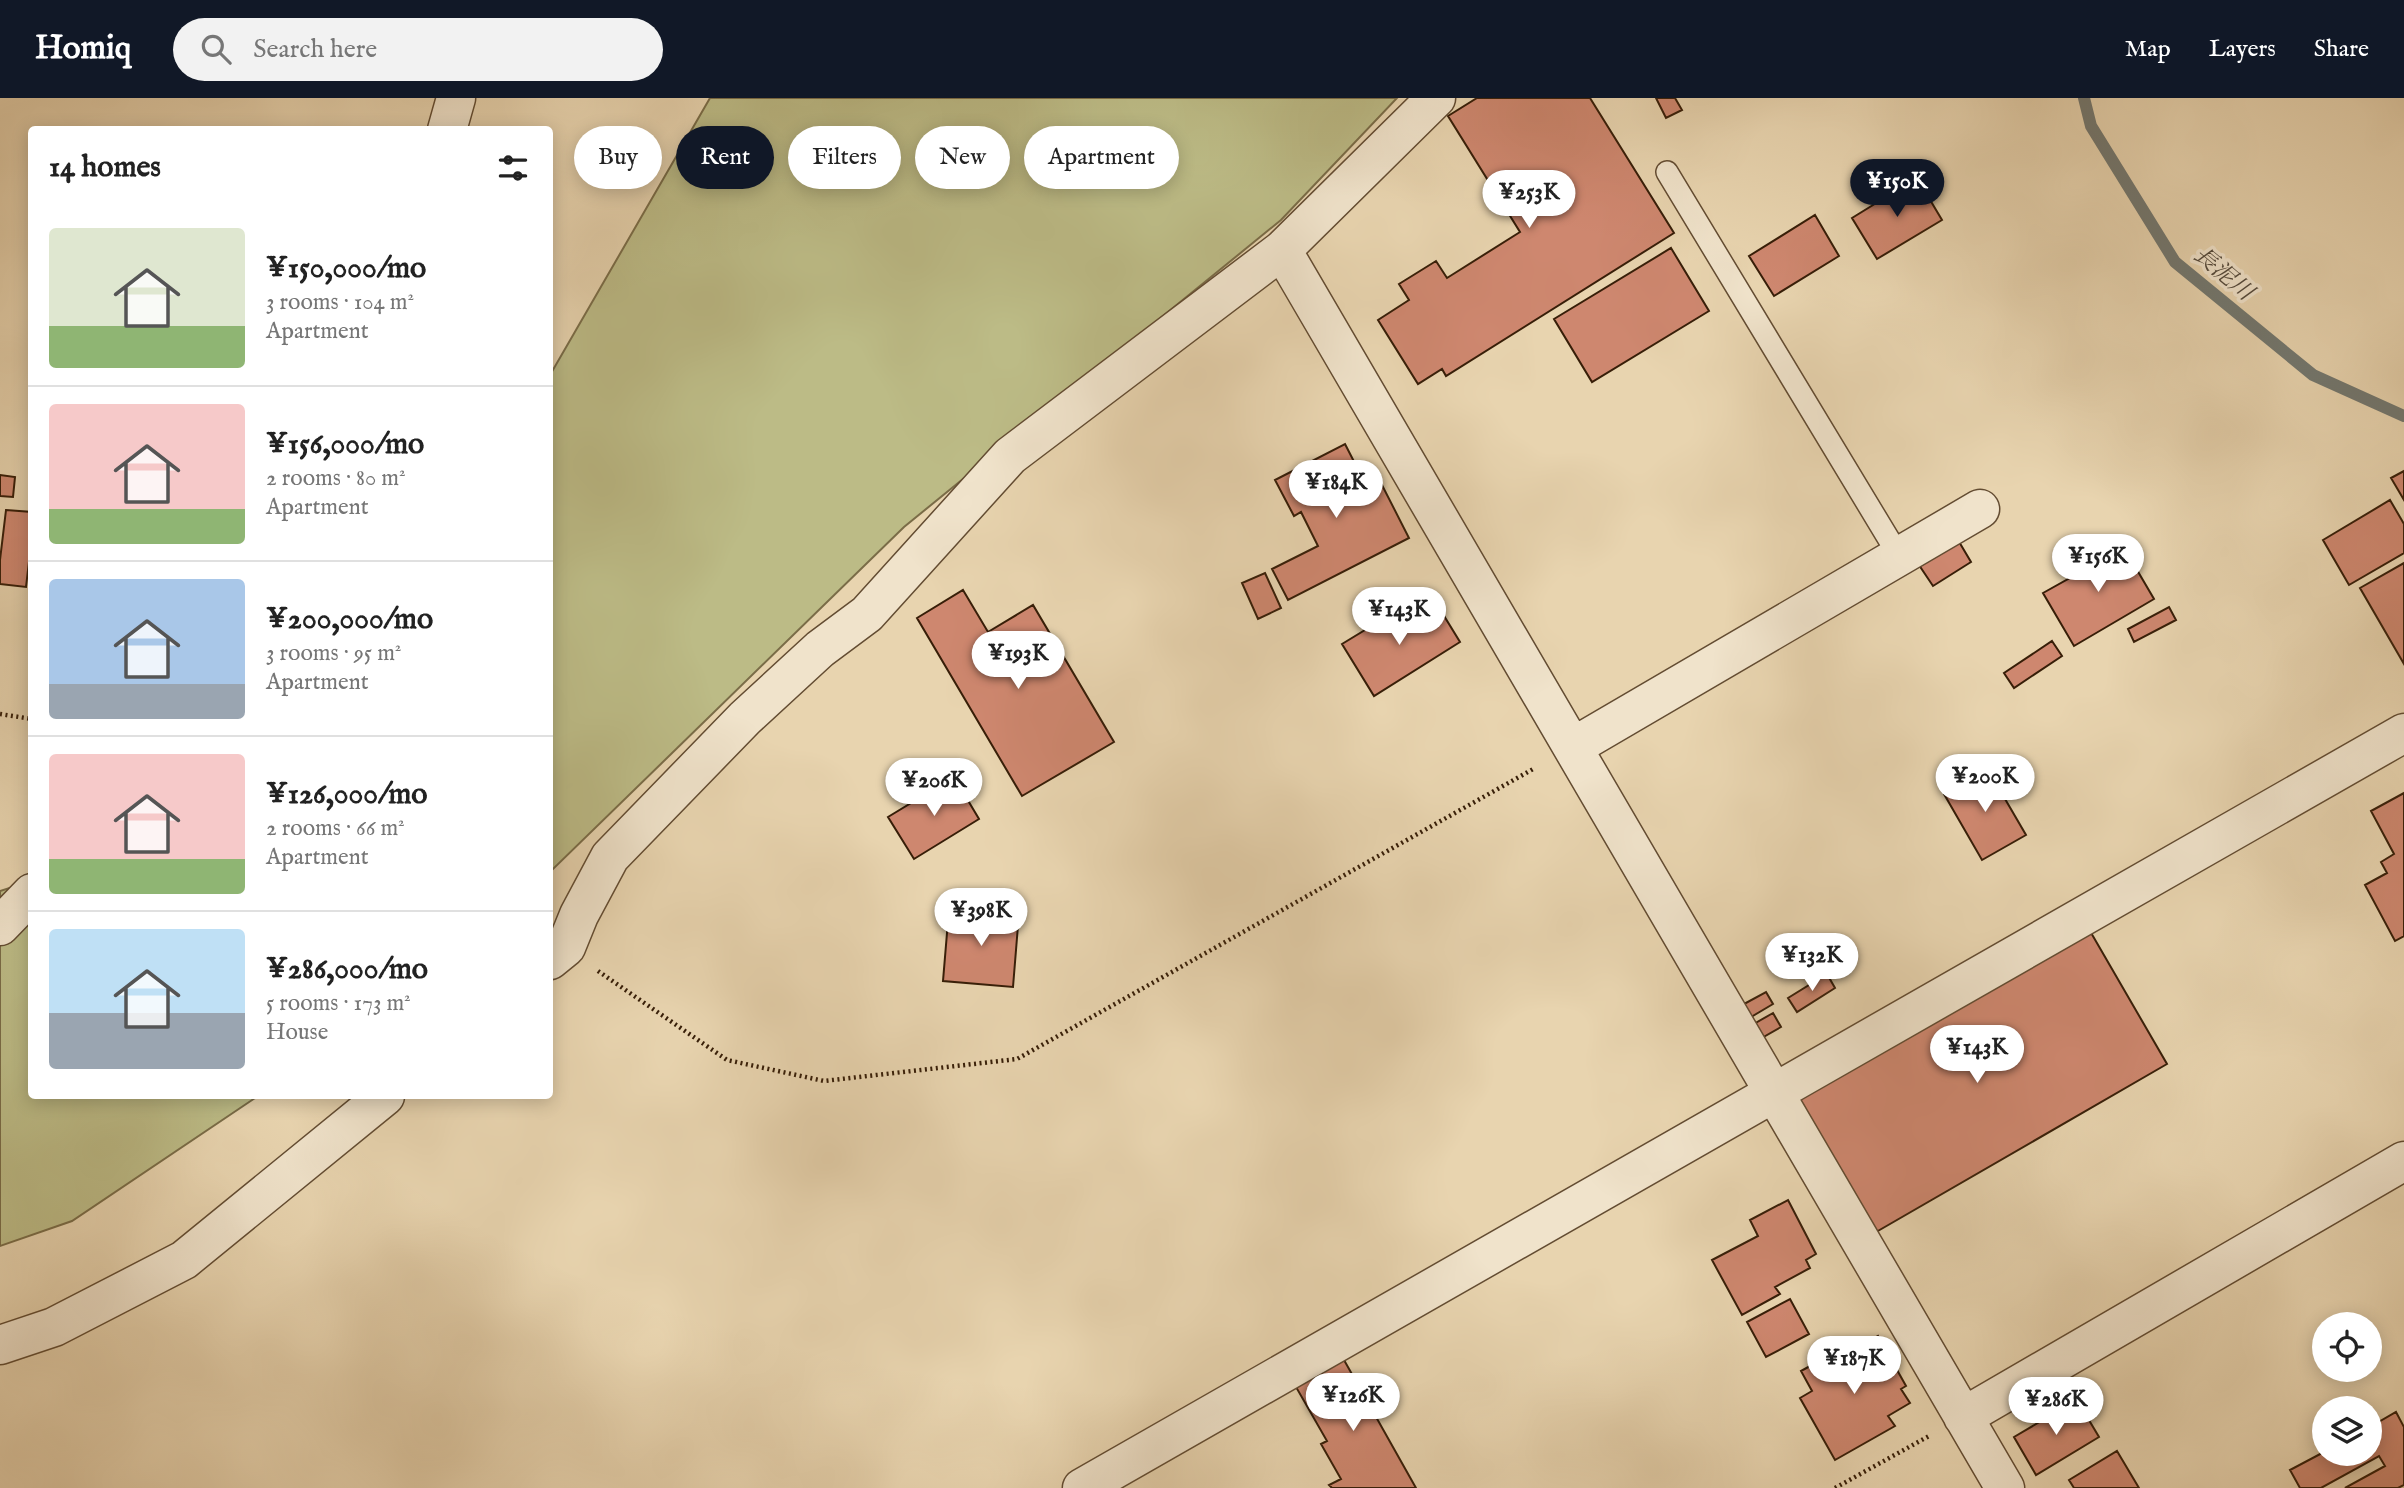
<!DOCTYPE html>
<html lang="en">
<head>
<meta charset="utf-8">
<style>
  body { margin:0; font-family:"IM FELL English","Noto Serif JP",serif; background:#f2f2f2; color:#222; height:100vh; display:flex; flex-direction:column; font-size:26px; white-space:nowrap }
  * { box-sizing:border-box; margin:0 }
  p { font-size:23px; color:#767676 }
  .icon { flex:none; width:38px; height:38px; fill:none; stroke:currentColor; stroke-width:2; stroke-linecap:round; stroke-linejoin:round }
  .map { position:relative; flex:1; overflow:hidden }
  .details { position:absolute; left:28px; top:28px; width:525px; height:973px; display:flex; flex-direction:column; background:#fff; border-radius:7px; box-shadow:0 4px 18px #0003 }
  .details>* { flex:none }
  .top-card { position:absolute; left:574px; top:28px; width:665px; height:63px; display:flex; gap:14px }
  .tools { position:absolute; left:2312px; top:1214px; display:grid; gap:14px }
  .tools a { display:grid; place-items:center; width:70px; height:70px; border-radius:50%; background:#fff; box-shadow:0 4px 18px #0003; font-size:35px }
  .price { position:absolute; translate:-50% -60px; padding:0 16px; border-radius:24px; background:#fff; color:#222; font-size:23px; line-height:46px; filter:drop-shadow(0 2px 4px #0008) }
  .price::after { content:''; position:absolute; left:50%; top:42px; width:21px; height:16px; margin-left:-10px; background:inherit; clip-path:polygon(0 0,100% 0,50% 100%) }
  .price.current { background:#111827; color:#fff }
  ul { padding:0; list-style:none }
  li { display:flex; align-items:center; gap:21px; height:175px; padding:0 21px }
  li+li { border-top:2px solid #e0e0e0 }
  li span { display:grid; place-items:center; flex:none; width:196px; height:140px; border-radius:7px; color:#555 }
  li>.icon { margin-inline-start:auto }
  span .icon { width:84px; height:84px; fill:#fffc; stroke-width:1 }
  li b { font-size:30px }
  h2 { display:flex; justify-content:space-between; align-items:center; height:84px; padding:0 21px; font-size:30px }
  .chip { padding:0 24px; border-radius:32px; background:#fff; box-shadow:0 4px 18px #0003; font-size:24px; line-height:63px }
  .chip.current { background:#111827; color:#fff }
  header { display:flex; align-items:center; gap:42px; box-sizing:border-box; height:98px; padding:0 35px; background:#111827; color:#fff }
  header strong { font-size:33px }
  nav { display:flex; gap:38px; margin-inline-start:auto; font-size:24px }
  .search { width:490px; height:63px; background:#f2f2f2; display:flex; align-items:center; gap:18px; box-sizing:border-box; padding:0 24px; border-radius:38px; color:#767676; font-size:26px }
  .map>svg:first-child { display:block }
  .green { fill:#bcbb86; stroke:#7a6c47; stroke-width:2 }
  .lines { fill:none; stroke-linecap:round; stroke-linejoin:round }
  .stream { stroke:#747971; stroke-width:12 }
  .building { fill:#ce876f; stroke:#371e08; stroke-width:2 }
  .service-casing { stroke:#634c32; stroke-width:24 }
  .minor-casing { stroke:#634c32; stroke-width:41 }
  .path { stroke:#371e08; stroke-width:4.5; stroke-dasharray:2 3.5; stroke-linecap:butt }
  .service { stroke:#f0e3cb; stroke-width:21 }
  .minor { stroke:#f0e3cb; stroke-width:38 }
  .labels { text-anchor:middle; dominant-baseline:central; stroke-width:7; stroke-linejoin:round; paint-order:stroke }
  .water-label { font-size:23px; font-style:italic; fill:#554b3d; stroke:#f0e3cb }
</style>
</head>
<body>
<header>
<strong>Homiq</strong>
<div class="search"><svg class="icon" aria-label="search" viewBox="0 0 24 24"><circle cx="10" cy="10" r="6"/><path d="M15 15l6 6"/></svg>Search here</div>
<nav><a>Map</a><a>Layers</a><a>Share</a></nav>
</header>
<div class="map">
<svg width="2404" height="1390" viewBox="0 0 2404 1390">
  <rect width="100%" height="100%" fill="#e8d4af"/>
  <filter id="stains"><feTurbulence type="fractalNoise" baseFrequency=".00286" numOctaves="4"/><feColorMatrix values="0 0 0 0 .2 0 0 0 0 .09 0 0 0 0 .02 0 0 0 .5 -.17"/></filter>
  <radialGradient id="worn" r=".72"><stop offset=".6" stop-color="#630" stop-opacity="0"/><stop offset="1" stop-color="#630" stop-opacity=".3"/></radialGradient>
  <path class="green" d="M 710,0 L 1397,0 L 1281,122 L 904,429 L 550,774 L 550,277 Z
    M 31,783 L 32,998 L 258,998 L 72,1123 L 0,1148 L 0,793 Z"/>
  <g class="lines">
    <path class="stream" d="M 2084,0 L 2091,28 L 2175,164 L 2313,277 L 2404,318"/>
  </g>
  <path class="building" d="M 1477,0 L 1590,0 L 1674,135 L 1446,278 L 1442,271 L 1418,286 L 1378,222 L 1409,202 L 1399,186 L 1436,163 L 1447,180 L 1520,134 L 1448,18 Z
    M 1656,0 L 1675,0 L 1682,12 L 1666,20 Z
    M 1917,80 L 1942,122 L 1877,161 L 1852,120 Z
    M 1815,117 L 1839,158 L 1774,198 L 1749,158 Z
    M 1671,150 L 1709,213 L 1592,284 L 1554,221 Z
    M 1345,346 L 1369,393 L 1382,387 L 1409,440 L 1288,502 L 1272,471 L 1318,448 L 1301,414 L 1294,418 L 1275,382 Z
    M 2404,373 L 2404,402 L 2391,380 Z
    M 0,377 L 15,379 L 13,399 L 0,398 Z
    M 2390,402 L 2404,426 L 2404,455 L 2349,487 L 2323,442 Z
    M 6,412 L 32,414 L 32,438 L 26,489 L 0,486 L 0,462 Z
    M 1958,442 L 1971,464 L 1933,488 L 1919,467 Z
    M 2123,448 L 2154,501 L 2074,548 L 2043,495 L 2075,477 L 2070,467 L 2096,453 L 2100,461 Z
    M 2404,465 L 2404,566 L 2360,490 Z
    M 1265,475 L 1281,510 L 1258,521 L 1242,485 Z
    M 963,492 L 988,534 L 1033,507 L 1114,644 L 1022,698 L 917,520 Z
    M 1412,509 L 1422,525 L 1441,513 L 1460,544 L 1374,598 L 1342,546 L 1398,512 L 1400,516 Z
    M 2169,509 L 2176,522 L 2134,544 L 2128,531 Z
    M 2052,543 L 2062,558 L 2014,590 L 2004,575 Z
    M 1987,670 L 2026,737 L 1982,762 L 1944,696 Z
    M 954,679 L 979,721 L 914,761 L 888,719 Z
    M 2404,695 L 2404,838 L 2395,843 L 2365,787 L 2387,775 L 2381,764 L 2394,756 L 2371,713 Z
    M 949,811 L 1019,815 L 1013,889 L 943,883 Z
    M 2090,833 L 2167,966 L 1864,1141 L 1788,1008 Z
    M 1827,876 L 1835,890 L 1797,914 L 1788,900 Z
    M 1766,894 L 1773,906 L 1751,919 L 1744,906 Z
    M 1773,915 L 1781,929 L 1753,945 L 1745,931 Z
    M 1788,1102 L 1816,1156 L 1806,1162 L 1810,1170 L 1775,1189 L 1780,1196 L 1742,1217 L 1712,1162 L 1758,1138 L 1750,1122 Z
    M 1790,1201 L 1809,1236 L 1766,1259 L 1747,1224 Z
    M 1878,1238 L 1906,1288 L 1901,1291 L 1910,1305 L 1888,1318 L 1895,1328 L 1835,1362 L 1800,1300 L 1812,1293 L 1801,1273 L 1850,1246 L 1854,1252 Z
    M 1344,1262 L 1416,1390 L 1332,1390 L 1329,1387 L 1341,1381 L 1321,1346 L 1327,1343 L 1296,1289 Z
    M 2077,1302 L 2099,1339 L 2036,1377 L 2014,1339 Z
    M 2396,1314 L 2404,1329 L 2404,1387 L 2398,1390 L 2345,1390 L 2385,1368 L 2379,1358 L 2321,1390 L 2300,1390 L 2290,1372 L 2324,1354 L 2324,1356 L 2370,1356 L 2370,1329 Z
    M 2117,1353 L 2139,1390 L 2074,1390 L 2069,1382 Z"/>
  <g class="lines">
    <g class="service-casing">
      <path id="service" d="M 1667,74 L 1899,458"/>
    </g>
    <g class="minor-casing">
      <path id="minor" d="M 447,32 L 456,0
        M 1282,152 L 2005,1390
        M 1573,649 L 1980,411
        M 0,828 L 32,795
        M 550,862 L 566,849 L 579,817 L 610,759 L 745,620 L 820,551 L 867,516 L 1010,358 L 1282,152 L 1436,0
        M 0,1247 L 54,1229 L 184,1162 L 385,998
        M 1963,1319 L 2404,1063
        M 1082,1390 L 2404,635"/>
    </g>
    <path class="path" d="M 0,616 L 32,621
      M 598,873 L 727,962 L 824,983 L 1017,961 L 1535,670
      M 1835,1390 L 1929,1338"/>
    <use href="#service" class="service"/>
    <use href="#minor" class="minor"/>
  </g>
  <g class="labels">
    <g class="water-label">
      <text transform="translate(2223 176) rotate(40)">長泥川</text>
    </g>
  </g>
  <rect width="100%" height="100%" filter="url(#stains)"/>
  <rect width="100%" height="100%" fill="url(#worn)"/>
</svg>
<div class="tools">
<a><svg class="icon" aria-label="locate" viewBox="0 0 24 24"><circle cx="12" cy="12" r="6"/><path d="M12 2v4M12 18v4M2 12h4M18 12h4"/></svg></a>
<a><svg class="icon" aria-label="layers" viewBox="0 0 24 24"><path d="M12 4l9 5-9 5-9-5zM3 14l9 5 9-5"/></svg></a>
</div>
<b class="price current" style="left:1897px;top:121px">¥150K</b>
<b class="price" style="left:1529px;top:132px">¥253K</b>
<b class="price" style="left:1336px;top:422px">¥184K</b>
<b class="price" style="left:2098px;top:496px">¥156K</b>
<b class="price" style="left:1399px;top:549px">¥143K</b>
<b class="price" style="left:1018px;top:593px">¥193K</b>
<b class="price" style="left:1985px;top:716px">¥200K</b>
<b class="price" style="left:934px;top:720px">¥206K</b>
<b class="price" style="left:981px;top:850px">¥398K</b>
<b class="price" style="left:1812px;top:895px">¥132K</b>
<b class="price" style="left:1977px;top:987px">¥143K</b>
<b class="price" style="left:1854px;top:1298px">¥187K</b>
<b class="price" style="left:1353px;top:1335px">¥126K</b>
<b class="price" style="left:2056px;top:1339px">¥286K</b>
<div class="top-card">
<a class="chip">Buy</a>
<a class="chip current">Rent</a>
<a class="chip">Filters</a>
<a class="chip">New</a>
<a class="chip">Apartment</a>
</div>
<section class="details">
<h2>14 homes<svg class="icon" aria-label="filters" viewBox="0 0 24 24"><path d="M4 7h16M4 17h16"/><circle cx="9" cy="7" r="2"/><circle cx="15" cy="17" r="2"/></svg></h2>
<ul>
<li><span style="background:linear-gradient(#dfe7d0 70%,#8fb573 0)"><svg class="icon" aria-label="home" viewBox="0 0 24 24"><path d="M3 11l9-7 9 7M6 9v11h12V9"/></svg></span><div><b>¥150,000/mo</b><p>3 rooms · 104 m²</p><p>Apartment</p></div></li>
<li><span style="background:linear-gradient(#f6c9c9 75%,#8fb573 0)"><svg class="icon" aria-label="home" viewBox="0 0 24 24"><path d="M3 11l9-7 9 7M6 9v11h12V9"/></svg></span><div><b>¥156,000/mo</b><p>2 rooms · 80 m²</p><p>Apartment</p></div></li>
<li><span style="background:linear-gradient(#a9c7e8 75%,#9aa5b1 0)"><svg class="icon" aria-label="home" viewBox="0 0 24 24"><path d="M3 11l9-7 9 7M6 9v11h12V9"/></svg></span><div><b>¥200,000/mo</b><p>3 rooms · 95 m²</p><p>Apartment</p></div></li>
<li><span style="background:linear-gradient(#f6c9c9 75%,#8fb573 0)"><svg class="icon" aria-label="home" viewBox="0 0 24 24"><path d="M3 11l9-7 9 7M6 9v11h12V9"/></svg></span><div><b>¥126,000/mo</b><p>2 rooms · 66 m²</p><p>Apartment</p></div></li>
<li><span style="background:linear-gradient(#bfe0f5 60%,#9aa5b1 0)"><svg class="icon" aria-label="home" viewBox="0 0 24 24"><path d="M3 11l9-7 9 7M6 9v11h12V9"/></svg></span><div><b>¥286,000/mo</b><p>5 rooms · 173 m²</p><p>House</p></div></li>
</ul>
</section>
</div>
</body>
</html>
